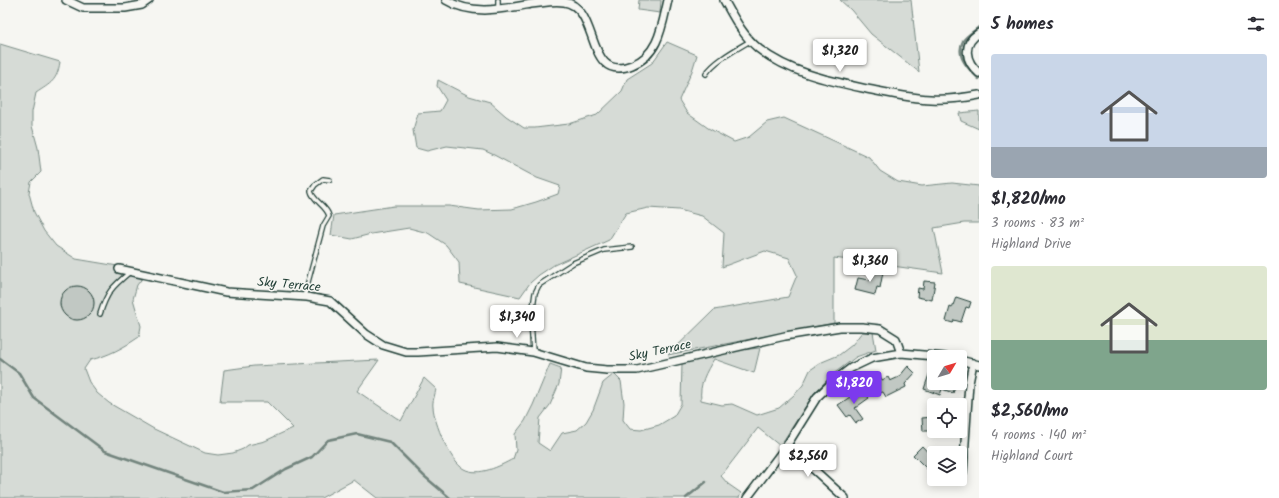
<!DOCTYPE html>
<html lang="en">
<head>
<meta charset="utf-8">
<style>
  body { margin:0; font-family:Kalam,sans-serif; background:#f2f2f3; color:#2b2b33; height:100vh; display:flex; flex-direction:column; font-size:15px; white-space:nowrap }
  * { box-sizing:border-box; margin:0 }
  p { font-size:13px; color:#7c7c81 }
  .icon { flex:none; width:22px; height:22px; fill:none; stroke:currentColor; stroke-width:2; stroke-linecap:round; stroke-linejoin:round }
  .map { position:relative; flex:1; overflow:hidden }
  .side { display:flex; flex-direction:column; background:#fff; width:300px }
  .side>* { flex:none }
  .needle { width:26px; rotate:52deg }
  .buttons { position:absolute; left:927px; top:350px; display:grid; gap:8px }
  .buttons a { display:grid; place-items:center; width:40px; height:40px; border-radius:4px; background:#fff; box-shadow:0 2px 10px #0003; font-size:20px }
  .price { position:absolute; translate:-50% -34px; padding:0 9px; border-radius:4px; background:#fff; color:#222; font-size:13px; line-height:26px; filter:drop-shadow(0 1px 2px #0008) }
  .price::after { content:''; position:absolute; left:50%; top:24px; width:12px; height:9px; margin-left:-6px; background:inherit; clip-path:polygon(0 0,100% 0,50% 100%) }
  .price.current { background:#7c3aed; color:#fff }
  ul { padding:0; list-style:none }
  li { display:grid; align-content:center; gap:8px; height:212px; padding:0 12px }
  li span { display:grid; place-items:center; height:124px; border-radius:4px; color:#555 }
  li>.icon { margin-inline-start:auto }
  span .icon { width:72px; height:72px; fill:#fffc; stroke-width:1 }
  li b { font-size:17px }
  h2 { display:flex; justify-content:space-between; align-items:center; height:48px; padding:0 12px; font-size:17px }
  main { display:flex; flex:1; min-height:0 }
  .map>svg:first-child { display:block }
  .green { fill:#d6dbd6; stroke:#7a8c85 }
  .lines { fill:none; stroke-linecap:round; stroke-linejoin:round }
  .stream { stroke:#72847d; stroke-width:2.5 }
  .building { fill:#c1c8c3; stroke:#1f3d34 }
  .service-casing { stroke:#1f3d34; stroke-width:6 }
  .minor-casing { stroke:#1f3d34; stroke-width:10 }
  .service { stroke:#f6f6f2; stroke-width:3.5 }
  .minor { stroke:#f6f6f2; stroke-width:7 }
  .labels { text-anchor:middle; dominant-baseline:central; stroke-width:3; stroke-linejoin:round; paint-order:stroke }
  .street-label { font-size:13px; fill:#1f3d34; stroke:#f6f6f2 }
</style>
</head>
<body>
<main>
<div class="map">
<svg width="979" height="498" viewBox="0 0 979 498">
  <rect width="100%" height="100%" fill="#f6f6f2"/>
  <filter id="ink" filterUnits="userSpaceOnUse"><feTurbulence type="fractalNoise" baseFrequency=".025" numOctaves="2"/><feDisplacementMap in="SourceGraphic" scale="8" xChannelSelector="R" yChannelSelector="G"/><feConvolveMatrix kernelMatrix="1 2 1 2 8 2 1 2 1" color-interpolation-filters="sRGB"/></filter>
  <g filter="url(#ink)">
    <path class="green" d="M 639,0 L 661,0 L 660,13 L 638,10 Z
      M 840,0 L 911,0 L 919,72 L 871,34 L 851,10 Z
      M 667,42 L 697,55 L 692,71 L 679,100 L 687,113 L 708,128 L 734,142 L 749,137 L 767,122 L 784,118 L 869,157 L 880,171 L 898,182 L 922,186 L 952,183 L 979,186 L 979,223 L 964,223 L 934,228 L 943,273 L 834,258 L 834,323 L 668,355 L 714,310 L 788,297 L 797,275 L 789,258 L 765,251 L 722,267 L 724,233 L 702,216 L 679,210 L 648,208 L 626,213 L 609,240 L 554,265 L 539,275 L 530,283 L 520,297 L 460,284 L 459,262 L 446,245 L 428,233 L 409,228 L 371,234 L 352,239 L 331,235 L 334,215 L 394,206 L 449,206 L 479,210 L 512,209 L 536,202 L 558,194 L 560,186 L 537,178 L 494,155 L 483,150 L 447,146 L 427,151 L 416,148 L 413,130 L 418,113 L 440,111 L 446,100 L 437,86 L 438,80 L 469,96 L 490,102 L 506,116 L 524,128 L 535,128 L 569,124 L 597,115 L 622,91 L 627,79 L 652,63 Z
      M 0,44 L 60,62 C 57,81 51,83 36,93 L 32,112 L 32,126 L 38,148 L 41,172 L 31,182 L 29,193 L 34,212 L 44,231 L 56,246 L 76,259 L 148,271 L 137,285 L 133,299 L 141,326 L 139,337 C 123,348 108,356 90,360 L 84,369 L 89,382 L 97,393 L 109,403 L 154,429 L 205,453 L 218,455 L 233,453 L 243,449 L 248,445 L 265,441 L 293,428 L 267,402 L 220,402 L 224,370 L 254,366 L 379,360 L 357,391 L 401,421 L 424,378 L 436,389 C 435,395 432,402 433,407 C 434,422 450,462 464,469 C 479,477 500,466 513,459 L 516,450 L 515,434 L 525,421 L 533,405 L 550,364 L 561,368 L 559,384 L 550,405 L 540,418 L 538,443 L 550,451 L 562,433 L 577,430 L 586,422 L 593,410 L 603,383 L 614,374 L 621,381 L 624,403 L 623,420 L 630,429 L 641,430 L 659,425 L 674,416 L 681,404 L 682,363 L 729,351 L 760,348 L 754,373 L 714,359 C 706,372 699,384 701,400 L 722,405 L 732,404 L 757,415 L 779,408 L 794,395 L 803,385 L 810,370 L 822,362 L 839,355 L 852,345 L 862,332 L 873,332 L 876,350 L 856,357 L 833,374 L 815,392 L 780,446 L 758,428 L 721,476 L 728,484 L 741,493 L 739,498 L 377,498 L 354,480 L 321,498 L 170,498 L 161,496 L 154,498 L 0,498 Z
      M 979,111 L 979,129 L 961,121 L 959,113 Z"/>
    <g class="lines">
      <path class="stream" d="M 979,27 C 974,31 966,36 963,41 C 955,56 969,70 979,79
        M 0,359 L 19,373 L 34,398 L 105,451 L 223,492 L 253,490 L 286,469 L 312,457 L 328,440 L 357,434 L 390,442 L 424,476 L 450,498
        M 686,498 L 706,482"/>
    </g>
    <path class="building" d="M 872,270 L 883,272 L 880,288 L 877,287 L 875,295 L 855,290 L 858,278 L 870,280 Z
      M 924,281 L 935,282 L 932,300 L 917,297 L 918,288 L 923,289 Z
      M60 303a17 17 0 1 1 34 0a17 17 0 1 1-34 0Z
      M 956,297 L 971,302 L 969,308 L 966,307 L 961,322 L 954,320 L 953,323 L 946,321 L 950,307 L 952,308 Z
      M 933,363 L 934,363 L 934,383 L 950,383 L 956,385 L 953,393 L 942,389 L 940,395 L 924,389 Z
      M 908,366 L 915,373 L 905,384 L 906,387 L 886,397 L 883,392 L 879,393 L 878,391 L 876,393 L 871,380 L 880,376 L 882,380 L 888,377 L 890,381 L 899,377 Z
      M 862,389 L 869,398 L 855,408 L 863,419 L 856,423 L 850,415 L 847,417 L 838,405 Z
      M 933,417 L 934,419 L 934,431 L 923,431 L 922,418 Z
      M 922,446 L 934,459 L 934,476 L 913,455 Z"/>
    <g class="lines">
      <g class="service-casing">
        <path id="service" d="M 498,9 L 498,0
          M 706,74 C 714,61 737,49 750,41
          M 304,297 L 323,226 L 329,216 C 327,206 313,201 311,191 L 315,185 L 323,179 L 330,180
          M 100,314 C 107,292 112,287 130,272
          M 533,352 L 531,321 L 535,293 L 539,285 L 573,263 L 604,250 L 632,247"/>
      </g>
      <g class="minor-casing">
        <path id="minor" d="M 66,0 L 83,8 L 125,8 L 142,5 L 149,0
          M 446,0 C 472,16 503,9 531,4 C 543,3 553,0 564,2 C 601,7 584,84 632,65 C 659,55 662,25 668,0
          M 724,0 C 734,18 743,36 759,49 C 790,73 830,81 867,89 C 888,93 909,98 930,99 C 947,100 963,98 979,95
          M 979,33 C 962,44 965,61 979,73
          M 119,269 L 226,292 L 307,297 L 330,301 L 366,334 L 383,345 L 406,352 L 418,352 L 497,347 L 533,352 L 586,368 L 607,370 L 637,370 L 785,336 L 840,327 L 862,327 L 880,329 L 896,339 L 901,353
          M 960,360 L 979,365
          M 787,445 L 845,498
          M 963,472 L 969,383 L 973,363
          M 747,498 L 787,445 L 817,397 L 835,380 L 851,368 L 872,358 L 901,353 L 945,357"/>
      </g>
      <use href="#service" class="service"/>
      <use href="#minor" class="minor"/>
    </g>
  </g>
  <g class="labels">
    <g class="street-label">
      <text transform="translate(289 285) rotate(5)">Sky Terrace</text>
      <text transform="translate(660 351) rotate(-12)">Sky Terrace</text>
    </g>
  </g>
</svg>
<div class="buttons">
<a><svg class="needle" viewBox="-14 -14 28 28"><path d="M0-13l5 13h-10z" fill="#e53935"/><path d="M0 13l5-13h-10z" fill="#7c7c81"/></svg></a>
<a><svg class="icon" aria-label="locate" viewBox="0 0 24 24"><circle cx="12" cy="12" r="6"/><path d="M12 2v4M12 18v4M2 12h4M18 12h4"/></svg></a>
<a><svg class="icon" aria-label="layers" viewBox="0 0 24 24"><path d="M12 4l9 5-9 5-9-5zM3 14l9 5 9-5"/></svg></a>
</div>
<b class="price" style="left:840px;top:73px">$1,320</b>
<b class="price" style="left:870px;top:283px">$1,360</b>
<b class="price" style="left:517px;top:339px">$1,340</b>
<b class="price current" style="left:854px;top:405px">$1,820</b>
<b class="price" style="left:808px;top:478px">$2,560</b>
</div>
<section class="side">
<h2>5 homes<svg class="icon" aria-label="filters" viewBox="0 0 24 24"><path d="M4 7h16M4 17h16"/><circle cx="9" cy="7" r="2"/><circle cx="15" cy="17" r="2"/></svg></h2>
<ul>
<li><span style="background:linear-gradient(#c9d6e8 75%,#9aa5b1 0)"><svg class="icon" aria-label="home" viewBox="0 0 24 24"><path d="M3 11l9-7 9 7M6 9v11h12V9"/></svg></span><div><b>$1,820/mo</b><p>3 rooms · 83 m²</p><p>Highland Drive</p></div></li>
<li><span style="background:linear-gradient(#dfe7d0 60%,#7fa58c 0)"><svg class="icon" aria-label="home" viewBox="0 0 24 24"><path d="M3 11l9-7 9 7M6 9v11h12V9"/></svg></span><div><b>$2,560/mo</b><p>4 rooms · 140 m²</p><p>Highland Court</p></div></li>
</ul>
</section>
</main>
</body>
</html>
